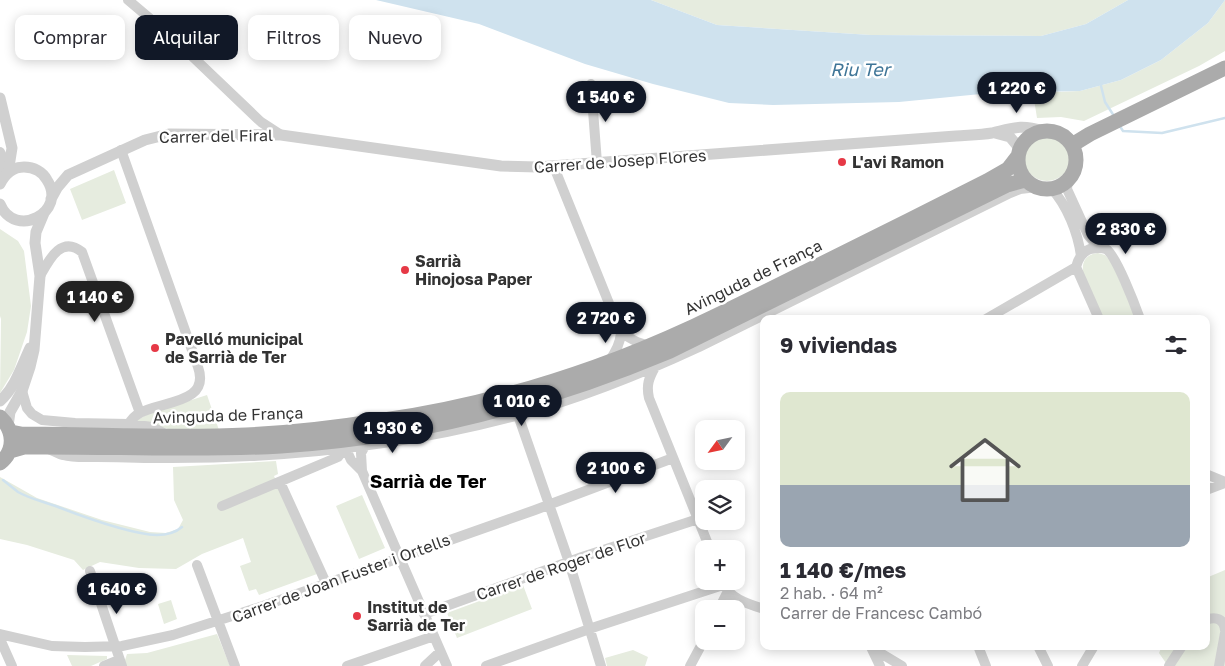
<!DOCTYPE html>
<html lang="es">
<head>
<meta charset="utf-8">
<style>
  body { margin:0; font-family:"Golos Text",sans-serif; background:#f2f2f3; color:#2b2b33; height:100vh; display:flex; flex-direction:column; font-size:19px; white-space:nowrap }
  * { box-sizing:border-box; margin:0 }
  p { font-size:16px; color:#7c7c81 }
  .icon { flex:none; width:28px; height:28px; fill:none; stroke:currentColor; stroke-width:2; stroke-linecap:round; stroke-linejoin:round }
  .map { position:relative; flex:1; overflow:hidden }
  .side { position:absolute; left:760px; top:315px; width:450px; height:335px; display:flex; flex-direction:column; background:#fff; border-radius:10px; box-shadow:0 2px 12px #0003 }
  .side>* { flex:none }
  .banner { position:absolute; left:15px; top:15px; width:475px; height:45px; display:flex; gap:10px }
  .needle { width:32px; rotate:237deg }
  .buttons { position:absolute; left:695px; top:420px; display:grid; gap:10px }
  .buttons a { display:grid; place-items:center; width:50px; height:50px; border-radius:10px; background:#fff; box-shadow:0 2px 12px #0003; font-size:25px }
  .price { position:absolute; translate:-50% -42px; padding:0 11px; border-radius:18px; background:#111827; color:#fff; font-size:16px; line-height:32px; filter:drop-shadow(0 1px 2px #0008) }
  .price::after { content:''; position:absolute; left:50%; top:30px; width:15px; height:11px; margin-left:-8px; background:inherit; clip-path:polygon(0 0,100% 0,50% 100%) }
  .price.on { background:#222; color:#fff }
  ul { padding:0; list-style:none }
  li { display:grid; align-content:center; gap:10px; height:265px; padding:0 20px }
  li+li { border-top:1px solid #e1e1e2 }
  li span { display:grid; place-items:center; height:155px; border-radius:10px; color:#555 }
  li>.icon { margin-inline-start:auto }
  span .icon { width:90px; height:90px; fill:#fffc; stroke-width:1 }
  li b { font-size:21px }
  h2 { display:flex; justify-content:space-between; align-items:center; height:60px; padding:0 20px; font-size:21px }
  .chip { padding:0 18px; border-radius:10px; background:#fff; box-shadow:0 2px 12px #0003; font-size:18px; line-height:45px }
  .chip.on { background:#111827; color:#fff }
  .map>svg:first-child { display:block }
  .green { fill:#e6ecdf }
  .water { fill:#cfe2ee }
  .lines { fill:none; stroke-linecap:round; stroke-linejoin:round }
  .stream { stroke:#cfe2ee; stroke-width:2.5 }
  .minor { stroke:#d0d0d0; stroke-width:10 }
  .tertiary { stroke:#d0d0d0; stroke-width:11 }
  .primary { stroke:#ababab; stroke-width:15 }
  .poi-dot { fill:#e63946; stroke:#fff; stroke-width:2 }
  .labels { text-anchor:middle; dominant-baseline:central; stroke-width:5; stroke-linejoin:round; paint-order:stroke }
  .street-label { font-size:16px; fill:#333; stroke:#fff }
  .poi-label { font-size:16px; font-weight:bold; fill:#333; stroke:#fff; text-anchor:start }
  .water-label { font-size:18px; font-style:italic; fill:#3f7597; stroke:#fff }
  .quarter-label { font-size:19px; font-weight:bold; fill:#000; stroke:#fff }
</style>
</head>
<body>
<div class="map">
<svg width="1225" height="666" viewBox="0 0 1225 666">
  <rect width="100%" height="100%" fill="#fff"/>
  <path class="green" d="M 651,0 L 1128,0 L 1086,24 L 1041,36 L 871,35 L 717,25 Z
    M 1225,0 L 1225,51 L 1199,66 L 1084,121 L 1061,117 L 1037,118 L 1033,93 L 1080,91 L 1121,80 L 1161,60 L 1208,23 Z
    M1024 158a23 23 0 1 1 46 0a23 23 0 1 1-46 0Z
    M 114,170 L 126,203 L 82,220 L 70,189 Z
    M 0,229 L 18,241 L 24,251 L 31,306 L 27,332 L 14,370 L 0,393 L 1,319 L 0,316 Z
    M 1098,253 L 1105,255 L 1112,263 L 1137,319 L 1103,319 C 1095,302 1065,257 1098,253 Z
    M 207,395 L 219,430 L 172,430 L 136,421 L 148,414 Z
    M 276,461 L 278,474 L 274,476 L 317,574 L 259,595 L 256,589 L 249,591 L 240,566 L 251,562 L 243,538 L 202,554 L 176,569 L 139,568 L 100,562 L 83,570 L 74,560 L 27,545 L 0,539 L 0,477 L 37,498 L 102,520 L 150,532 L 166,533 L 178,529 L 183,520 L 174,500 L 173,467 Z
    M 362,495 L 385,548 L 359,559 L 336,506 Z
    M 1225,570 L 1225,666 L 1168,666 L 1159,653 L 1162,646 L 1206,646 L 1206,578 Z
    M 523,585 L 532,609 L 457,638 L 447,613 Z
    M 171,600 L 177,619 L 164,624 L 158,604 Z
    M 217,634 L 230,666 L 123,666 L 127,654 L 147,653 Z
    M 633,650 L 648,657 L 645,666 L 607,666 L 605,658 Z
    M 67,655 L 107,656 L 107,659 L 91,666 L 72,666 Z"/>
  <path class="water" d="M 376,0 L 651,0 L 717,25 L 871,35 L 1041,36 L 1086,24 L 1128,0 L 1225,0 L 1208,23 L 1161,60 L 1121,80 L 1080,91 L 991,93 L 899,102 L 773,105 L 729,103 L 653,84 L 585,64 L 479,24 Z"/>
  <g class="lines">
    <path class="stream" d="M 1100,82 L 1105,102 L 1114,116
      M 1119,125 L 1123,131 L 1162,133 L 1225,118
      M 3,480 C 8,484 13,488 18,492 C 30,499 45,502 58,507 C 84,517 129,534 157,535 C 167,535 175,533 182,527"/>
    <path class="minor" d="M 128,0 L 173,38 L 261,122 L 281,135
      M 591,84 L 597,163
      M 121,150 L 198,367 C 211,404 161,401 140,413 C 136,415 131,420 129,424
      M 0,152 L 3,158 L 3,175
      M 554,167 L 621,333
      M 1068,179 L 1067,189 L 1088,235 L 1099,248
      M 1051,188 C 1067,205 1078,233 1081,256
      M 40,276 C 49,260 61,235 82,252 L 140,413
      M 986,319 L 1076,267
      M 1099,319 L 1076,267 C 1078,259 1082,252 1090,249 C 1095,248 1101,247 1106,249 C 1116,255 1135,305 1140,319
      M 621,333 L 637,342 L 649,346
      M 609,361 C 616,352 620,344 621,333
      M 655,367 C 649,378 646,385 649,398 L 710,549
      M 22,391 L 27,408 L 32,414 L 42,420 L 75,423 L 129,424 L 152,427 L 167,435
      M 518,415 L 569,562 L 601,666
      M 365,446 L 361,453 L 362,471 L 447,666
      M 49,449 C 54,451 58,454 63,455 C 74,458 85,457 97,457 C 117,457 137,458 157,458 C 279,459 401,447 519,415 C 581,398 641,374 699,347 L 1010,193 L 1020,189 L 1037,187
      M 346,449 L 351,460 L 362,471
      M 1206,474 L 1225,482
      M 280,482 L 326,583
      M 1206,490 L 1225,483
      M 222,506 L 338,457 L 344,449
      M 197,565 L 235,666
      M 90,571 L 122,666
      M 722,581 C 728,598 748,604 764,609
      M 719,609 L 728,591
      M 424,614 L 582,557 L 698,519
      M 1206,620 C 1216,616 1224,619 1225,630
      M 0,634 L 52,646 L 85,647 L 122,646 L 173,635 L 263,606 L 535,510 L 673,458
      M 0,639 L 12,666
      M 978,646 L 986,666
      M 1038,646 L 1048,666
      M 871,647 L 880,666
      M 872,648 L 902,666
      M 104,666 L 119,660
      M 347,666 L 434,636
      M 425,666 L 440,652
      M 486,666 L 595,627 L 723,585
      M 690,666 L 704,640
      M 1082,666 L 1094,646
      M 1169,666 L 1182,646
      M 1219,666 L 1225,633"/>
    <path class="tertiary" d="M 0,98 L 12,148 L 8,173
      M 995,133 L 1010,137 L 1020,149
      M 0,184 C 5,174 13,167 24,167 C 34,167 43,172 47,180 C 68,212 15,240 0,204
      M 51,199 L 57,188 L 68,175 L 145,140 L 169,134 L 281,135 L 501,166 L 538,167 L 956,136 C 968,135 980,135 992,133 C 1013,128 1021,124 1043,131
      M 0,401 C 15,388 22,365 30,348
      M 8,426 L 10,412 L 22,391 L 30,367 L 34,350 L 40,276 L 35,243 L 36,232 L 44,213"/>
    <path class="primary" d="M1018 160a29 29 0 1 1 58 0a29 29 0 1 1-58 0Z
      M 1072,145 L 1090,134 L 1225,68
      M 0,417 C 14,430 16,450 0,463
      M 11,432 L 21,434 C 96,434 171,439 246,435 C 290,433 334,428 378,421 C 451,411 525,392 595,367 C 663,343 727,311 791,279 C 856,247 922,214 987,181 L 1008,169 L 1018,156
      M 10,451 L 24,447 C 110,446 195,451 281,446 C 414,438 548,402 670,351 L 1007,185 L 1025,180"/>
  </g>
  <g class="poi-dot">
    <circle cx="842" cy="162" r="5"/>
    <circle cx="405" cy="270" r="5"/>
    <circle cx="155" cy="348" r="5"/>
    <circle cx="357" cy="616" r="5"/>
  </g>
  <g class="labels">
    <g class="street-label">
      <text transform="translate(216 136) rotate(-1)">Carrer del Firal</text>
      <text transform="translate(620 161) rotate(-4)">Carrer de Josep Flores</text>
      <text transform="translate(753 277) rotate(-26)">Avinguda de França</text>
      <text transform="translate(228 415) rotate(-2)">Avinguda de França</text>
      <text transform="translate(561 566) rotate(-19)">Carrer de Roger de Flor</text>
      <text transform="translate(341 578) rotate(-20)">Carrer de Joan Fuster i Ortells</text>
    </g>
    <g class="poi-label">
      <text x="852" y="162">L'avi Ramon</text>
      <text x="415" y="261">Sarrià<tspan x="415" dy="18">Hinojosa Paper</tspan></text>
      <text x="165" y="339">Pavelló municipal<tspan x="165" dy="18">de Sarrià de Ter</tspan></text>
      <text x="367" y="607">Institut de<tspan x="367" dy="18">Sarrià de Ter</tspan></text>
    </g>
    <g class="water-label">
      <text x="860" y="69">Riu Ter</text>
    </g>
    <g class="quarter-label">
      <text x="428" y="480">Sarrià de Ter</text>
    </g>
  </g>
</svg>
<div class="buttons">
<a><svg class="needle" viewBox="-14 -14 28 28"><path d="M0-13l5 13h-10z" fill="#e53935"/><path d="M0 13l5-13h-10z" fill="#7c7c81"/></svg></a>
<a><svg class="icon" aria-label="layers" viewBox="0 0 24 24"><path d="M12 4l9 5-9 5-9-5zM3 14l9 5 9-5"/></svg></a>
<a>+</a>
<a>−</a>
</div>
<b class="price" style="left:1017px;top:114px">1 220 €</b>
<b class="price" style="left:606px;top:123px">1 540 €</b>
<b class="price" style="left:1126px;top:255px">2 830 €</b>
<b class="price on" style="left:95px;top:323px">1 140 €</b>
<b class="price" style="left:606px;top:344px">2 720 €</b>
<b class="price" style="left:522px;top:427px">1 010 €</b>
<b class="price" style="left:393px;top:454px">1 930 €</b>
<b class="price" style="left:616px;top:494px">2 100 €</b>
<b class="price" style="left:117px;top:615px">1 640 €</b>
<div class="banner">
<a class="chip">Comprar</a>
<a class="chip on">Alquilar</a>
<a class="chip">Filtros</a>
<a class="chip">Nuevo</a>
</div>
<section class="side">
<h2>9 viviendas<svg class="icon" aria-label="filters" viewBox="0 0 24 24"><path d="M4 7h16M4 17h16"/><circle cx="9" cy="7" r="2"/><circle cx="15" cy="17" r="2"/></svg></h2>
<ul>
<li><span style="background:linear-gradient(#dfe7d0 60%,#9aa5b1 0)"><svg class="icon" aria-label="home" viewBox="0 0 24 24"><path d="M3 11l9-7 9 7M6 9v11h12V9"/></svg></span><div><b>1 140 €/mes</b><p>2 hab. · 64 m²</p><p>Carrer de Francesc Cambó</p></div></li>
</ul>
</section>
</div>
</body>
</html>
